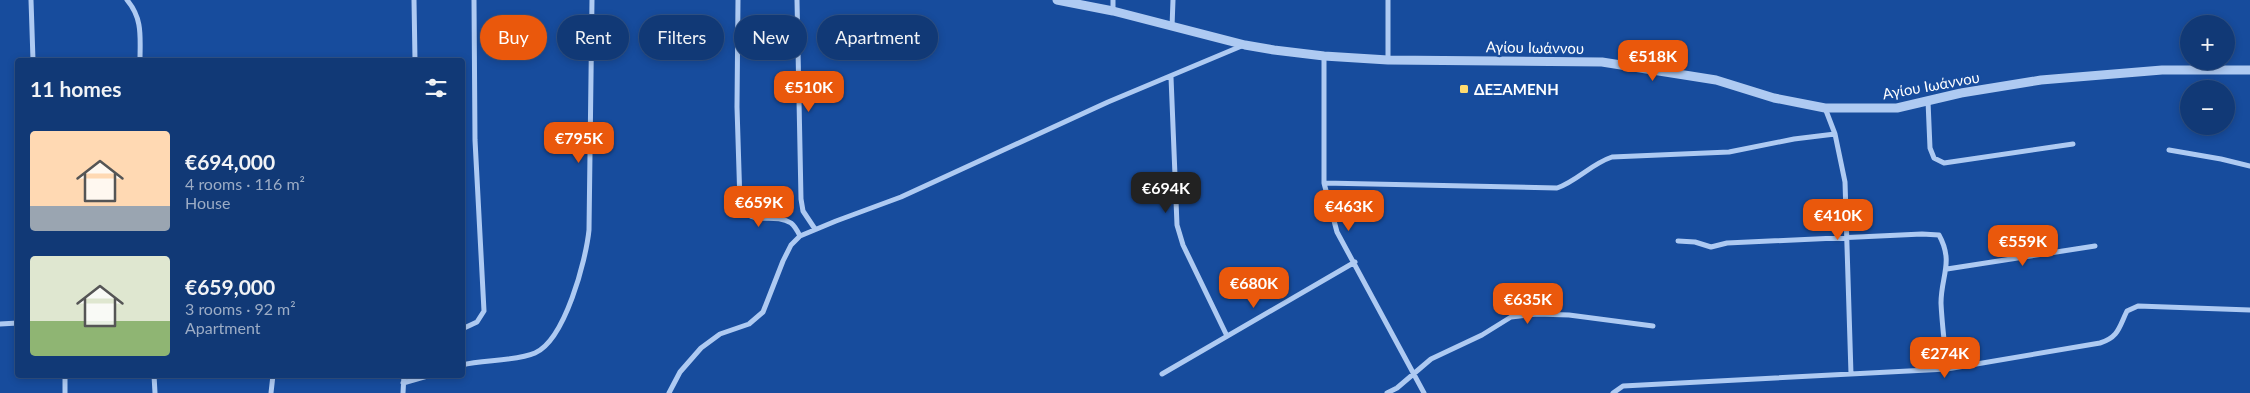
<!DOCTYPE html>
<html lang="en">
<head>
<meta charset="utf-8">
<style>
  body { margin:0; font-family:Lato,sans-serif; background:#1e447e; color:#f1f3f6; height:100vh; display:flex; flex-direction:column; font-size:19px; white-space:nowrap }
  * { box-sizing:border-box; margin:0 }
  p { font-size:16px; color:#9cacc5 }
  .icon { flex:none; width:28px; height:28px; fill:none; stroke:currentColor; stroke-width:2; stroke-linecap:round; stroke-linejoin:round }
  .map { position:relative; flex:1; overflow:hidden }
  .drawer { position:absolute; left:15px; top:58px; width:450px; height:320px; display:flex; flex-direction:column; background:#113976; border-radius:5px; box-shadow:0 2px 8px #0003,0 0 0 1px #305388 }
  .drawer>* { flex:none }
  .hud { position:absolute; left:480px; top:15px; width:475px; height:45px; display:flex; gap:10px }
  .controls { position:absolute; left:2180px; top:15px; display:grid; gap:10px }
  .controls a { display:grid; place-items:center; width:55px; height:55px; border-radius:50%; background:#113976; box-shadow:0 2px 8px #0003,0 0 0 1px #305388; font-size:25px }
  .price { position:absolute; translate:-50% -42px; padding:0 11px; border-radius:10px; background:#ea580c; color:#fff; font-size:16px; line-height:32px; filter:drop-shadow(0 1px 2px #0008) }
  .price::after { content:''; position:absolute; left:50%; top:30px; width:15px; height:11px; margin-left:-8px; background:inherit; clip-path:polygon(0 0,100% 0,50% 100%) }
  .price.on { background:#222; color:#fff }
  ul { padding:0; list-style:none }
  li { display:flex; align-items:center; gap:15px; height:125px; padding:0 15px }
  li span { display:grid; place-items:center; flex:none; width:140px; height:100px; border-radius:5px; color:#555 }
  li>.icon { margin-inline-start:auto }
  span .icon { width:60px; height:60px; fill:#fffc; stroke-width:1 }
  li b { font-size:21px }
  h2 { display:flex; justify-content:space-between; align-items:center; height:60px; padding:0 15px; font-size:21px }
  .pill { padding:0 18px; border-radius:22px; background:#113976; box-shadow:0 2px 8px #0003,0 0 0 1px #305388; font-size:18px; line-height:45px }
  .pill.on { background:#ea580c; color:#fff }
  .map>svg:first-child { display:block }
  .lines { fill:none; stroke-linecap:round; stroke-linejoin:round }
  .minor { stroke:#aecaf2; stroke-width:5 }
  .tertiary { stroke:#aecaf2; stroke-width:9 }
  .poi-dot { fill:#ffdb6f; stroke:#174c9d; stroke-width:2 }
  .labels { text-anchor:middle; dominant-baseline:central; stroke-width:4.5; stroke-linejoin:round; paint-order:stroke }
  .street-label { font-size:15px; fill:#fff; stroke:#174c9d }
  .poi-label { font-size:15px; font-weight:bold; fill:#fff; stroke:#174c9d; text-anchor:start }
</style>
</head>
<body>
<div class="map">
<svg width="2250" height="393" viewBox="0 0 2250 393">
  <rect width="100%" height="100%" fill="#174c9d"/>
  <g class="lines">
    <path class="minor" d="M 31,0 L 33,60
      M 127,0 C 143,19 140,37 140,60
      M 414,0 L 415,60
      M 738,0 L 737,107 L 740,203 C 749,229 772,211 791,223 C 795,226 798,232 800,236
      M 797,0 L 801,199 L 803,211 L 815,229
      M 1388,0 L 1388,60
      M 1113,11 L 1113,0
      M 1172,27 L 1173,0
      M 1324,56 L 1324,183 L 1337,232 L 1424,393
      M 1171,77 L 1177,225 L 1183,245 L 1227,336
      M 1928,101 L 1930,148 L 1934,158 L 1944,163 L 2073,144
      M 1825,108 L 1835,134 L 1845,182 L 1851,374
      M 2169,150 L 2221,159 L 2250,166
      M 1324,183 L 1557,188 C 1577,181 1591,164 1612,157 L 1729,152 L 1794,139 L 1835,134
      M 1678,241 L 1695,242 L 1711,247 L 1727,243 L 1922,234 L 1939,235 C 1954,262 1941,276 1941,303 C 1942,325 1945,347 1947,369
      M 1947,269 L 2095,246
      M 0,324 L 18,323
      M 462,329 L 477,322 L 484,311 L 475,140 L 474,0
      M 462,365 C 483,360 517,361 535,353 C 565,340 586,260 589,230 L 592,0
      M 1162,374 L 1355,262
      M 154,375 L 155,393
      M 403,383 L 431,375
      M 65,393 L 65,375
      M 271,393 L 273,375
      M 403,393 L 404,375
      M 669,393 L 680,372 L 701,348 L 720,334 L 749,324 L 763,312 L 783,261 L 791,245 L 800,236 L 836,221 L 901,197 L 1108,102 L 1244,45
      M 1387,393 L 1397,388 L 1431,359 L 1482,335 L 1511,317 L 1537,314 L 1569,315 L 1653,326
      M 1613,393 L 1623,386 L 1947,369 L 2100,343 C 2119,337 2119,327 2127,311 L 2138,306 L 2250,310"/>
    <path class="tertiary" d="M 1057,0 L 1113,11 L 1245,45 L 1274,50 L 1324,56 L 1388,60 L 1602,62 L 1716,80 L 1774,98 L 1825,108 L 1897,108 L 1961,93 L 2041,80 L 2162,70 L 2250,70"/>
  </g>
  <rect class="poi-dot" x="1459" y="84" width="10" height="10" rx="2.5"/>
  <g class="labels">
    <g class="street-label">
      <text transform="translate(1535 47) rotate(1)">Αγίου Ιωάννου</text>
      <text transform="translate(1931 85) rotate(-10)">Αγίου Ιωάννου</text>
    </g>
    <g class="poi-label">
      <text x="1474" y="89">ΔΕΞΑΜΕΝΗ</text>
    </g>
  </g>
</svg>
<div class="controls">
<a>+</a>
<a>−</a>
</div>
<b class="price" style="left:1653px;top:82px">€518K</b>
<b class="price" style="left:809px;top:113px">€510K</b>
<b class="price" style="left:579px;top:164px">€795K</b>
<b class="price on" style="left:1166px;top:214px">€694K</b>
<b class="price" style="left:759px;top:228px">€659K</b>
<b class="price" style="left:1349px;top:232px">€463K</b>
<b class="price" style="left:1838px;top:241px">€410K</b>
<b class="price" style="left:2023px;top:267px">€559K</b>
<b class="price" style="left:1254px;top:309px">€680K</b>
<b class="price" style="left:1528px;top:325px">€635K</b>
<b class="price" style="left:1945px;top:379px">€274K</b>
<div class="hud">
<a class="pill on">Buy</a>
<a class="pill">Rent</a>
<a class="pill">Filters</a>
<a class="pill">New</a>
<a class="pill">Apartment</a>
</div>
<section class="drawer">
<h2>11 homes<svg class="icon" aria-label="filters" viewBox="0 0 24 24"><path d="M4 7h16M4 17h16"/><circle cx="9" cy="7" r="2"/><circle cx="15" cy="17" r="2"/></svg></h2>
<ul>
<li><span style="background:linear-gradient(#ffd9b3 75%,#9aa5b1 0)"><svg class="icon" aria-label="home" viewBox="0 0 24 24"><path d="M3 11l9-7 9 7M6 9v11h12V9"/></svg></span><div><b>€694,000</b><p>4 rooms · 116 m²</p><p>House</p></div></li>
<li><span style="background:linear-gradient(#dfe7d0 65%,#8fb573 0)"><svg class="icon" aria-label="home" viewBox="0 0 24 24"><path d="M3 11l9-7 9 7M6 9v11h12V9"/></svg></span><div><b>€659,000</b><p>3 rooms · 92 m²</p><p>Apartment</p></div></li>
</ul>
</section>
</div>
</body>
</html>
